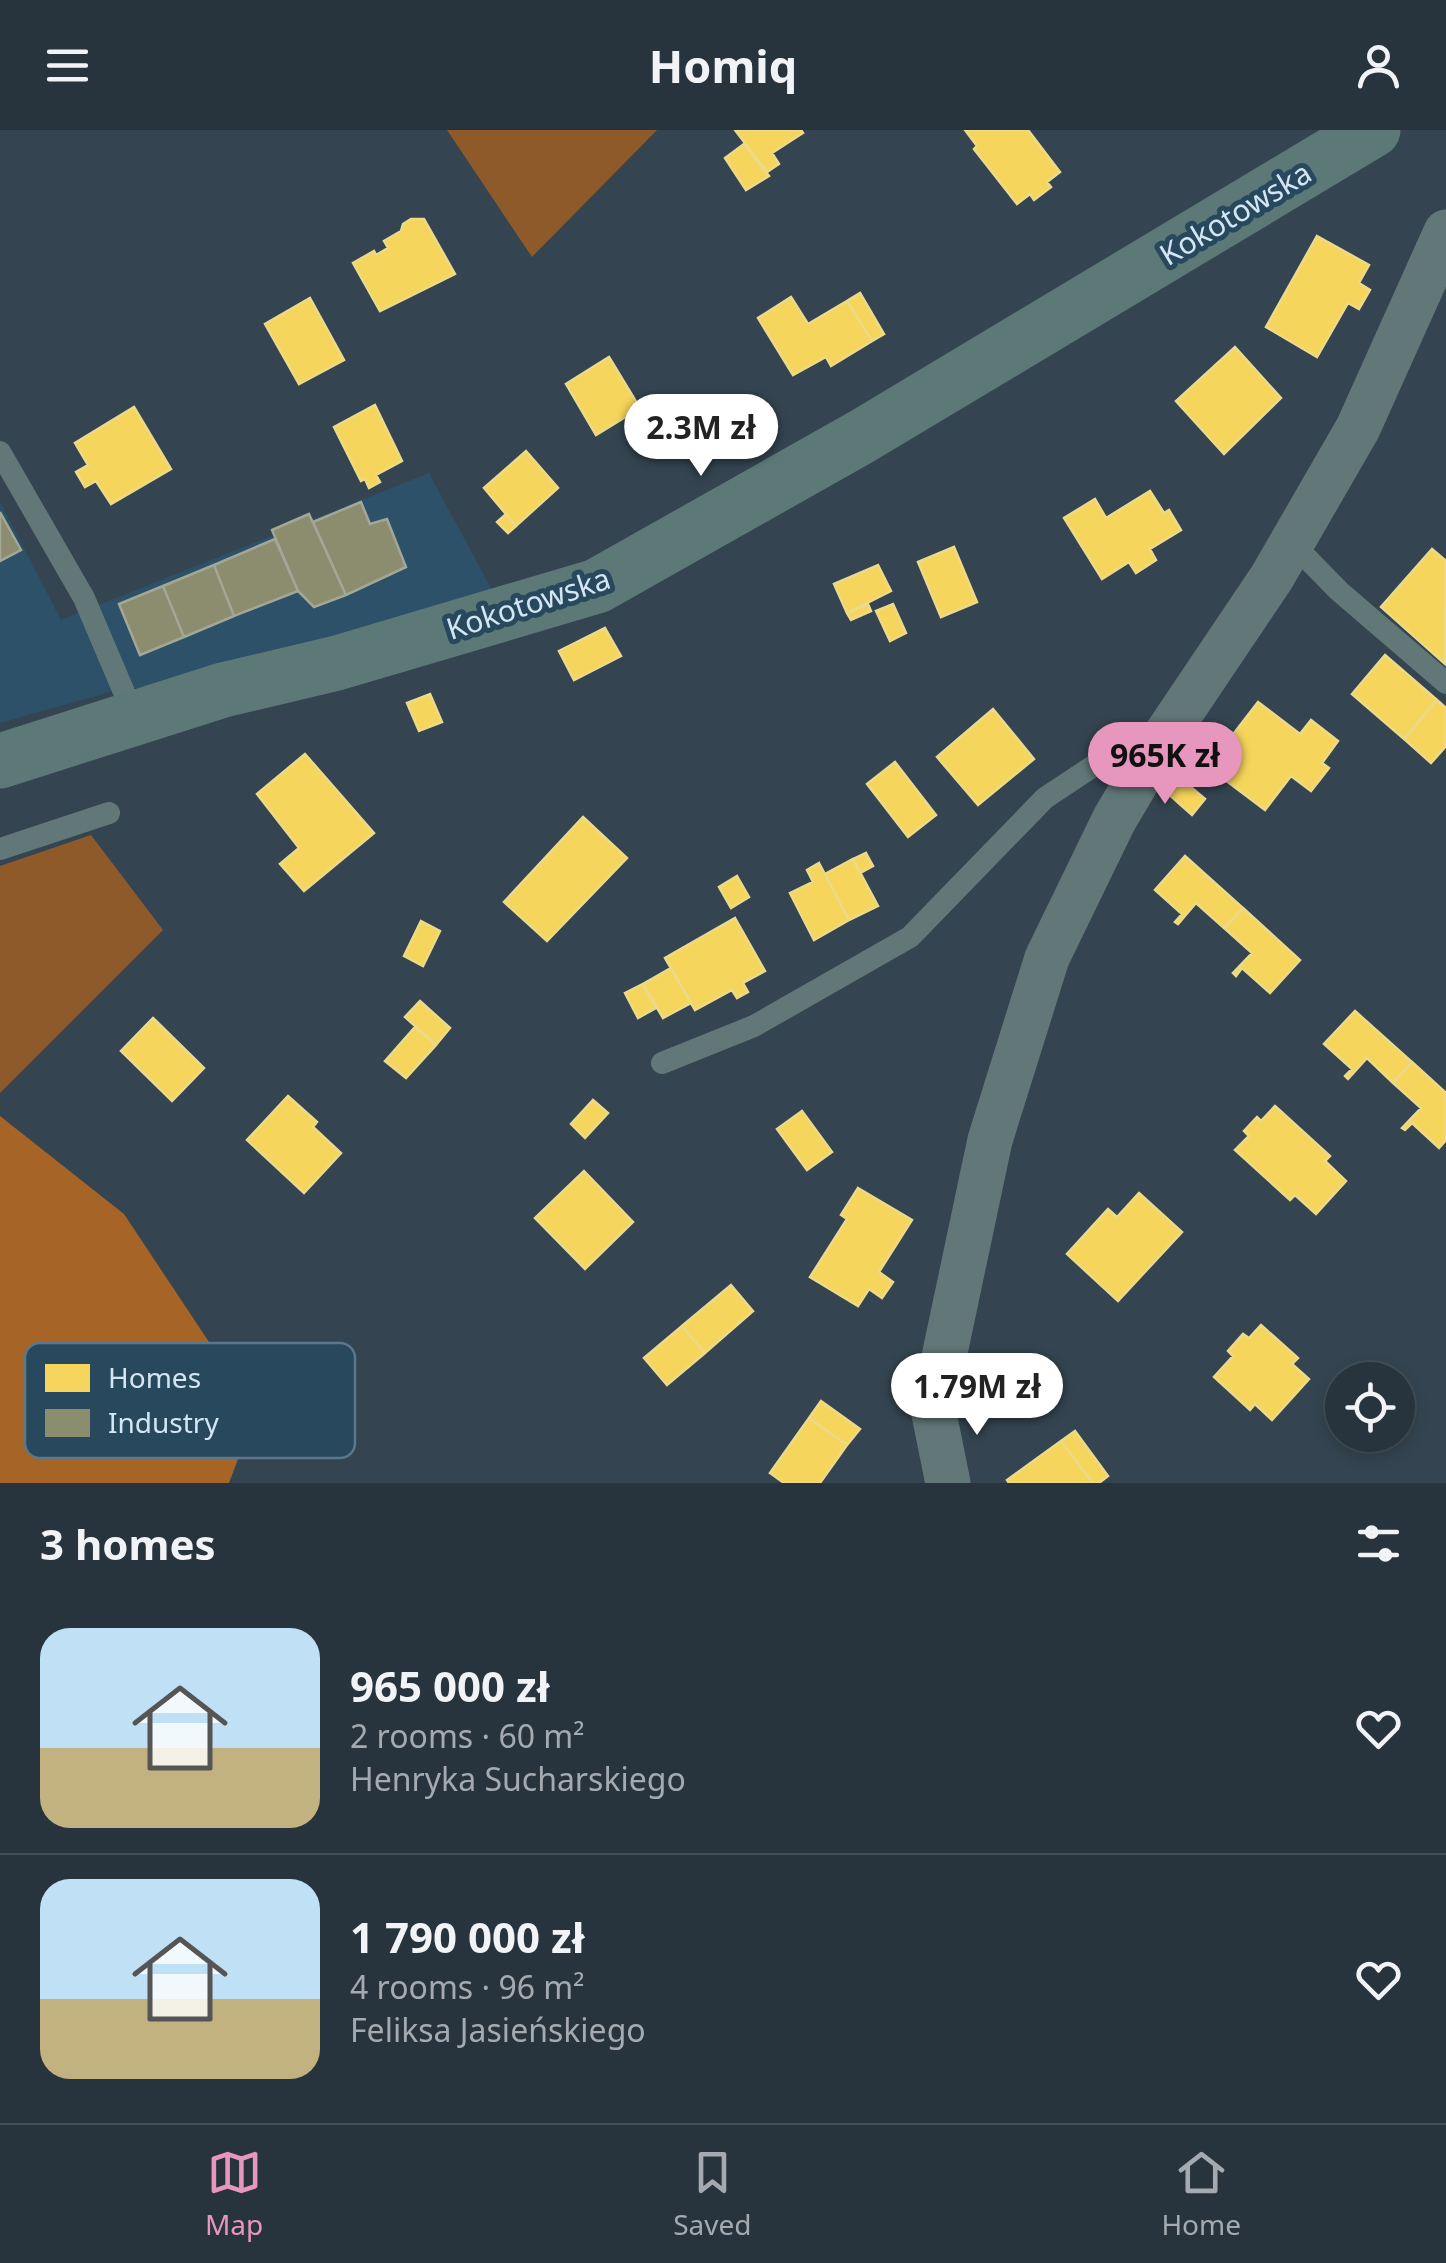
<!DOCTYPE html>
<html lang="en">
<head>
<meta charset="utf-8">
<style>
  body { margin:0; font-family:"Noto Sans",sans-serif; background:#333f48; color:#f1f3f6; height:100vh; display:flex; flex-direction:column; font-size:38px; white-space:nowrap }
  * { box-sizing:border-box; margin:0 }
  p { font-size:32px; color:#a4aab0 }
  .icon { flex:none; width:55px; height:55px; fill:none; stroke:currentColor; stroke-width:2; stroke-linecap:round; stroke-linejoin:round }
  .map { position:relative; height:1353px; overflow:hidden }
  .drawer { display:flex; flex-direction:column; background:#27343d; flex:1 }
  .drawer>* { flex:none }
  .fabs { position:absolute; left:1325px; top:1232px; display:grid; gap:20px }
  .fabs a { display:grid; place-items:center; width:90px; height:90px; border-radius:50%; background:#27343d; box-shadow:0 5px 15px #0003,0 0 0 2px #434f57; font-size:50px }
  .price { position:absolute; translate:-50% -85px; padding:0 22px; border-radius:35px; background:#fff; color:#222; font-size:32px; line-height:65px; filter:drop-shadow(0 2px 5px #0008) }
  .price::after { content:''; position:absolute; left:50%; top:60px; width:30px; height:22px; margin-left:-15px; background:inherit; clip-path:polygon(0 0,100% 0,50% 100%) }
  .price.active { background:#e797bd; color:#111 }
  ul { padding:0; list-style:none }
  li { display:flex; align-items:center; gap:30px; height:250px; padding:0 40px }
  li+li { border-top:2px solid #434f57 }
  li span { display:grid; place-items:center; flex:none; width:280px; height:200px; border-radius:30px; color:#555 }
  li>.icon { margin-inline-start:auto }
  span .icon { width:120px; height:120px; fill:#fffc; stroke-width:1 }
  li b { font-size:42px }
  h2 { display:flex; justify-content:space-between; align-items:center; height:120px; padding:0 40px; font-size:42px }
  header { display:flex; justify-content:space-between; align-items:center; height:130px; padding:0 40px; background:#27343d; font-size:45px; font-weight:700 }
  .menu { display:flex; justify-content:space-around; align-items:center; height:140px; border-top:2px solid #434f57; background:#27343d; font-size:28px; color:#a4aab0 }
  .menu a { display:grid; justify-items:center; gap:5px }
  .menu .active { color:#e797bd }
  .map>svg:first-child { display:block }
  .built { fill:#2c5168 }
  .green { fill:#8f5a2a }
  .forest { fill:#a66527 }
  .homes { fill:#f6d55c; stroke:#ecda89; stroke-width:2.5 }
  .industry { fill:#8c8c6e; stroke:#a2a796; stroke-width:2.5 }
  .lines { fill:none; stroke-linecap:round; stroke-linejoin:round }
  .lane { stroke:#627878; stroke-width:22 }
  .street { stroke:#627878; stroke-width:45 }
  .secondary { stroke:#5c7977; stroke-width:55 }
  .labels { text-anchor:middle; dominant-baseline:central; stroke-width:10; stroke-linejoin:round; paint-order:stroke }
  .street-label { font-size:30px; fill:#d4e6f3; stroke:#28485d }
  .key { fill:#28485d; stroke:#5c778a; stroke-width:2.5 }
  .key-label { font-size:28px; fill:#d4e6f3 }
</style>
</head>
<body>
<header><svg class="icon" aria-label="menu" viewBox="0 0 24 24"><path d="M4 6h16M4 12h16M4 18h16"/></svg>Homiq<svg class="icon" aria-label="person" viewBox="0 0 24 24"><circle cx="12" cy="8" r="4"/><path d="M4 21q1-7 8-7t8 7"/></svg></header>
<div class="map">
<svg width="1446" height="1353" viewBox="0 0 1446 1353">
  <rect width="100%" height="100%" fill="#344551"/>
  <path class="built" d="M 429,343 L 494,464 L 150,558 L 121,559 L 0,593 L 0,372 L 61,490 Z"/>
  <path class="green" d="M 447,0 L 657,0 L 532,127 Z
    M 91,705 L 163,800 L 0,963 L 0,736 Z"/>
  <path class="forest" d="M 0,986 L 124,1084 L 209,1212 L 260,1271 L 229,1353 L 0,1353 Z"/>
  <path class="homes" d="M 735,0 L 801,0 L 803,3 L 772,23 L 779,34 L 767,42 Z
    M 965,0 L 1028,0 L 1060,42 L 1047,52 L 1051,57 L 1034,70 L 1030,64 L 1017,74 L 974,19 L 977,16 Z
    M 744,14 L 769,46 L 746,60 L 725,28 Z
    M 411,89 L 424,89 L 455,144 L 380,181 L 353,133 L 374,121 L 376,125 L 388,118 L 384,111 L 401,101 L 403,94 Z
    M 1317,106 L 1369,135 L 1359,153 L 1370,160 L 1359,179 L 1348,173 L 1317,227 L 1266,197 Z
    M 860,163 L 884,204 L 872,211 L 847,171 Z
    M 791,167 L 808,194 L 847,171 L 872,211 L 831,236 L 826,227 L 793,245 L 758,188 Z
    M 310,168 L 344,230 L 299,254 L 265,194 Z
    M 1235,217 L 1281,268 L 1224,324 L 1176,271 Z
    M 609,227 L 640,278 L 596,305 L 566,254 Z
    M 375,275 L 402,331 L 376,345 L 380,352 L 369,358 L 365,349 L 361,351 L 334,297 Z
    M 134,277 L 171,339 L 111,374 L 96,351 L 85,357 L 76,342 L 88,335 L 75,313 Z
    M 526,321 L 558,358 L 516,396 L 484,358 Z
    M 1150,361 L 1164,383 L 1169,380 L 1181,400 L 1150,419 L 1156,430 L 1136,443 L 1129,432 L 1102,449 L 1064,388 L 1095,369 L 1106,388 Z
    M 506,384 L 516,396 L 508,403 L 497,392 Z
    M 954,417 L 977,472 L 941,487 L 918,432 Z
    M 1432,419 L 1446,431 L 1445,534 L 1381,477 Z
    M 878,435 L 891,461 L 847,483 L 834,454 Z
    M 868,474 L 871,481 L 851,490 L 847,483 Z
    M 893,474 L 906,503 L 890,511 L 876,481 Z
    M 605,498 L 621,526 L 574,550 L 559,521 Z
    M 1385,525 L 1437,570 L 1404,609 L 1352,564 Z
    M 430,564 L 442,592 L 419,601 L 407,573 Z
    M 1437,570 L 1446,578 L 1446,616 L 1431,633 L 1404,609 Z
    M 1258,572 L 1300,604 L 1311,590 L 1338,611 L 1322,633 L 1329,638 L 1311,661 L 1291,646 L 1265,680 L 1208,637 Z
    M 993,579 L 1034,629 L 978,675 L 937,627 Z
    M 305,624 L 374,703 L 304,761 L 280,734 L 299,718 L 257,664 Z
    M 895,632 L 936,685 L 908,707 L 867,654 Z
    M 1179,647 L 1205,669 L 1192,685 L 1166,662 Z
    M 583,687 L 627,728 L 547,811 L 504,772 Z
    M 866,723 L 873,736 L 860,743 L 853,729 Z
    M 1185,726 L 1243,778 L 1224,798 L 1196,773 L 1178,794 L 1175,792 L 1182,784 L 1155,760 Z
    M 853,729 L 878,776 L 849,790 L 825,744 Z
    M 819,733 L 849,790 L 814,810 L 790,763 L 813,752 L 807,740 Z
    M 737,746 L 749,767 L 731,778 L 719,757 Z
    M 1243,778 L 1300,830 L 1270,863 L 1242,838 L 1236,846 L 1233,843 L 1252,823 L 1224,798 Z
    M 735,788 L 765,841 L 743,853 L 748,862 L 737,868 L 732,860 L 695,880 L 665,828 Z
    M 421,791 L 440,801 L 423,836 L 404,826 Z
    M 671,838 L 691,873 L 663,888 L 643,854 Z
    M 643,854 L 656,878 L 638,888 L 625,863 Z
    M 420,871 L 450,898 L 436,915 L 405,887 Z
    M 1355,881 L 1412,932 L 1393,953 L 1367,928 L 1348,949 L 1345,946 L 1352,939 L 1324,914 Z
    M 153,888 L 204,938 L 172,971 L 121,921 Z
    M 415,897 L 436,915 L 406,948 L 385,931 Z
    M 1412,932 L 1446,963 L 1446,1010 L 1439,1018 L 1412,993 L 1405,1000 L 1402,998 L 1421,978 L 1393,953 Z
    M 288,966 L 317,992 L 313,997 L 341,1023 L 304,1063 L 247,1010 Z
    M 593,970 L 608,983 L 585,1008 L 571,994 Z
    M 1275,976 L 1330,1026 L 1325,1031 L 1346,1051 L 1316,1084 L 1295,1065 L 1290,1070 L 1235,1020 L 1249,1006 L 1244,1001 L 1257,987 L 1261,991 Z
    M 802,981 L 832,1022 L 807,1040 L 777,999 Z
    M 584,1041 L 633,1092 L 585,1139 L 535,1088 Z
    M 858,1058 L 912,1090 L 879,1142 L 893,1152 L 882,1168 L 869,1159 L 858,1176 L 810,1147 L 847,1089 L 841,1085 Z
    M 1139,1063 L 1182,1102 L 1118,1171 L 1067,1124 L 1108,1079 L 1117,1087 Z
    M 731,1155 L 753,1181 L 705,1223 L 682,1196 Z
    M 1261,1195 L 1298,1228 L 1292,1234 L 1309,1249 L 1272,1290 L 1255,1274 L 1250,1280 L 1214,1247 L 1233,1226 L 1228,1221 L 1243,1204 L 1249,1208 Z
    M 682,1196 L 705,1223 L 667,1255 L 644,1228 Z
    M 821,1271 L 860,1299 L 847,1315 L 809,1288 Z
    M 809,1288 L 847,1315 L 820,1353 L 784,1353 L 770,1343 Z
    M 1075,1301 L 1108,1346 L 1099,1353 L 1093,1353 L 1061,1311 Z
    M 1061,1311 L 1093,1353 L 1009,1353 L 1007,1350 Z"/>
  <path class="industry" d="M 361,372 L 370,394 L 387,389 L 406,437 L 346,465 L 313,392 Z
    M 0,382 L 21,420 L 0,431 Z
    M 309,384 L 346,465 L 314,477 L 298,461 L 272,400 Z
    M 275,409 L 298,461 L 234,486 L 214,435 Z
    M 214,435 L 234,486 L 184,507 L 163,456 Z
    M 163,456 L 184,507 L 140,525 L 119,474 Z"/>
  <g class="lines">
    <path class="lane" d="M 0,322 L 84,468 L 135,588
      M 1292,413 L 1339,461 L 1446,553
      M 0,719 L 109,683
      M 662,933 L 754,896 L 910,807 L 1045,668 L 1131,611 L 1153,624"/>
    <path class="street" d="M 948,1353 L 933,1279 L 990,1010 L 1047,828 L 1114,690 L 1153,624 L 1272,447 L 1358,298 L 1446,102"/>
    <path class="secondary" d="M 0,631 L 223,560 L 337,533 L 597,456 L 861,307 L 1373,0"/>
  </g>
  <g class="labels">
    <g class="street-label">
      <text transform="translate(1235 83) rotate(-31)">Kokotowska</text>
      <text transform="translate(528 473) rotate(-18)">Kokotowska</text>
    </g>
  </g>
  <rect x="25" y="1213" width="330" height="115" rx="15" class="key"/>
  <rect x="45" y="1234" width="45" height="28" fill="#f6d55c"/>
  <rect x="45" y="1279" width="45" height="28" fill="#8c8c6e"/>
  <g class="key-label">
    <text x="108" y="1258">Homes</text>
    <text x="108" y="1303">Industry</text>
  </g>
</svg>
<div class="fabs">
<a><svg class="icon" aria-label="locate" viewBox="0 0 24 24"><circle cx="12" cy="12" r="6"/><path d="M12 2v4M12 18v4M2 12h4M18 12h4"/></svg></a>
</div>
<b class="price" style="left:701px;top:349px">2.3M zł</b>
<b class="price active" style="left:1165px;top:677px">965K zł</b>
<b class="price" style="left:977px;top:1308px">1.79M zł</b>
</div>
<section class="drawer">
<h2>3 homes<svg class="icon" aria-label="filters" viewBox="0 0 24 24"><path d="M4 7h16M4 17h16"/><circle cx="9" cy="7" r="2"/><circle cx="15" cy="17" r="2"/></svg></h2>
<ul>
<li><span style="background:linear-gradient(#bfe0f5 60%,#c2b280 0)"><svg class="icon" aria-label="home" viewBox="0 0 24 24"><path d="M3 11l9-7 9 7M6 9v11h12V9"/></svg></span><div><b>965 000 zł</b><p>2 rooms · 60 m²</p><p>Henryka Sucharskiego</p></div><svg class="icon" aria-label="heart" viewBox="0 0 24 24"><path d="M12 20l-8-8c-3-5 5-10 8-4 3-6 11-1 8 4z"/></svg></li>
<li><span style="background:linear-gradient(#bfe0f5 60%,#c2b280 0)"><svg class="icon" aria-label="home" viewBox="0 0 24 24"><path d="M3 11l9-7 9 7M6 9v11h12V9"/></svg></span><div><b>1 790 000 zł</b><p>4 rooms · 96 m²</p><p>Feliksa Jasieńskiego</p></div><svg class="icon" aria-label="heart" viewBox="0 0 24 24"><path d="M12 20l-8-8c-3-5 5-10 8-4 3-6 11-1 8 4z"/></svg></li>
</ul>
</section>
<nav class="menu">
<a class="active"><svg class="icon" aria-label="map" viewBox="0 0 24 24"><path d="M3 6l6-2 6 2 6-2v14l-6 2-6-2-6 2zM9 4v14M15 6v14"/></svg>Map</a>
<a><svg class="icon" aria-label="saved" viewBox="0 0 24 24"><path d="M7 4h10v16l-5-4-5 4z"/></svg>Saved</a>
<a><svg class="icon" aria-label="home" viewBox="0 0 24 24"><path d="M3 11l9-7 9 7M6 9v11h12V9"/></svg>Home</a>
</nav>
</body>
</html>
